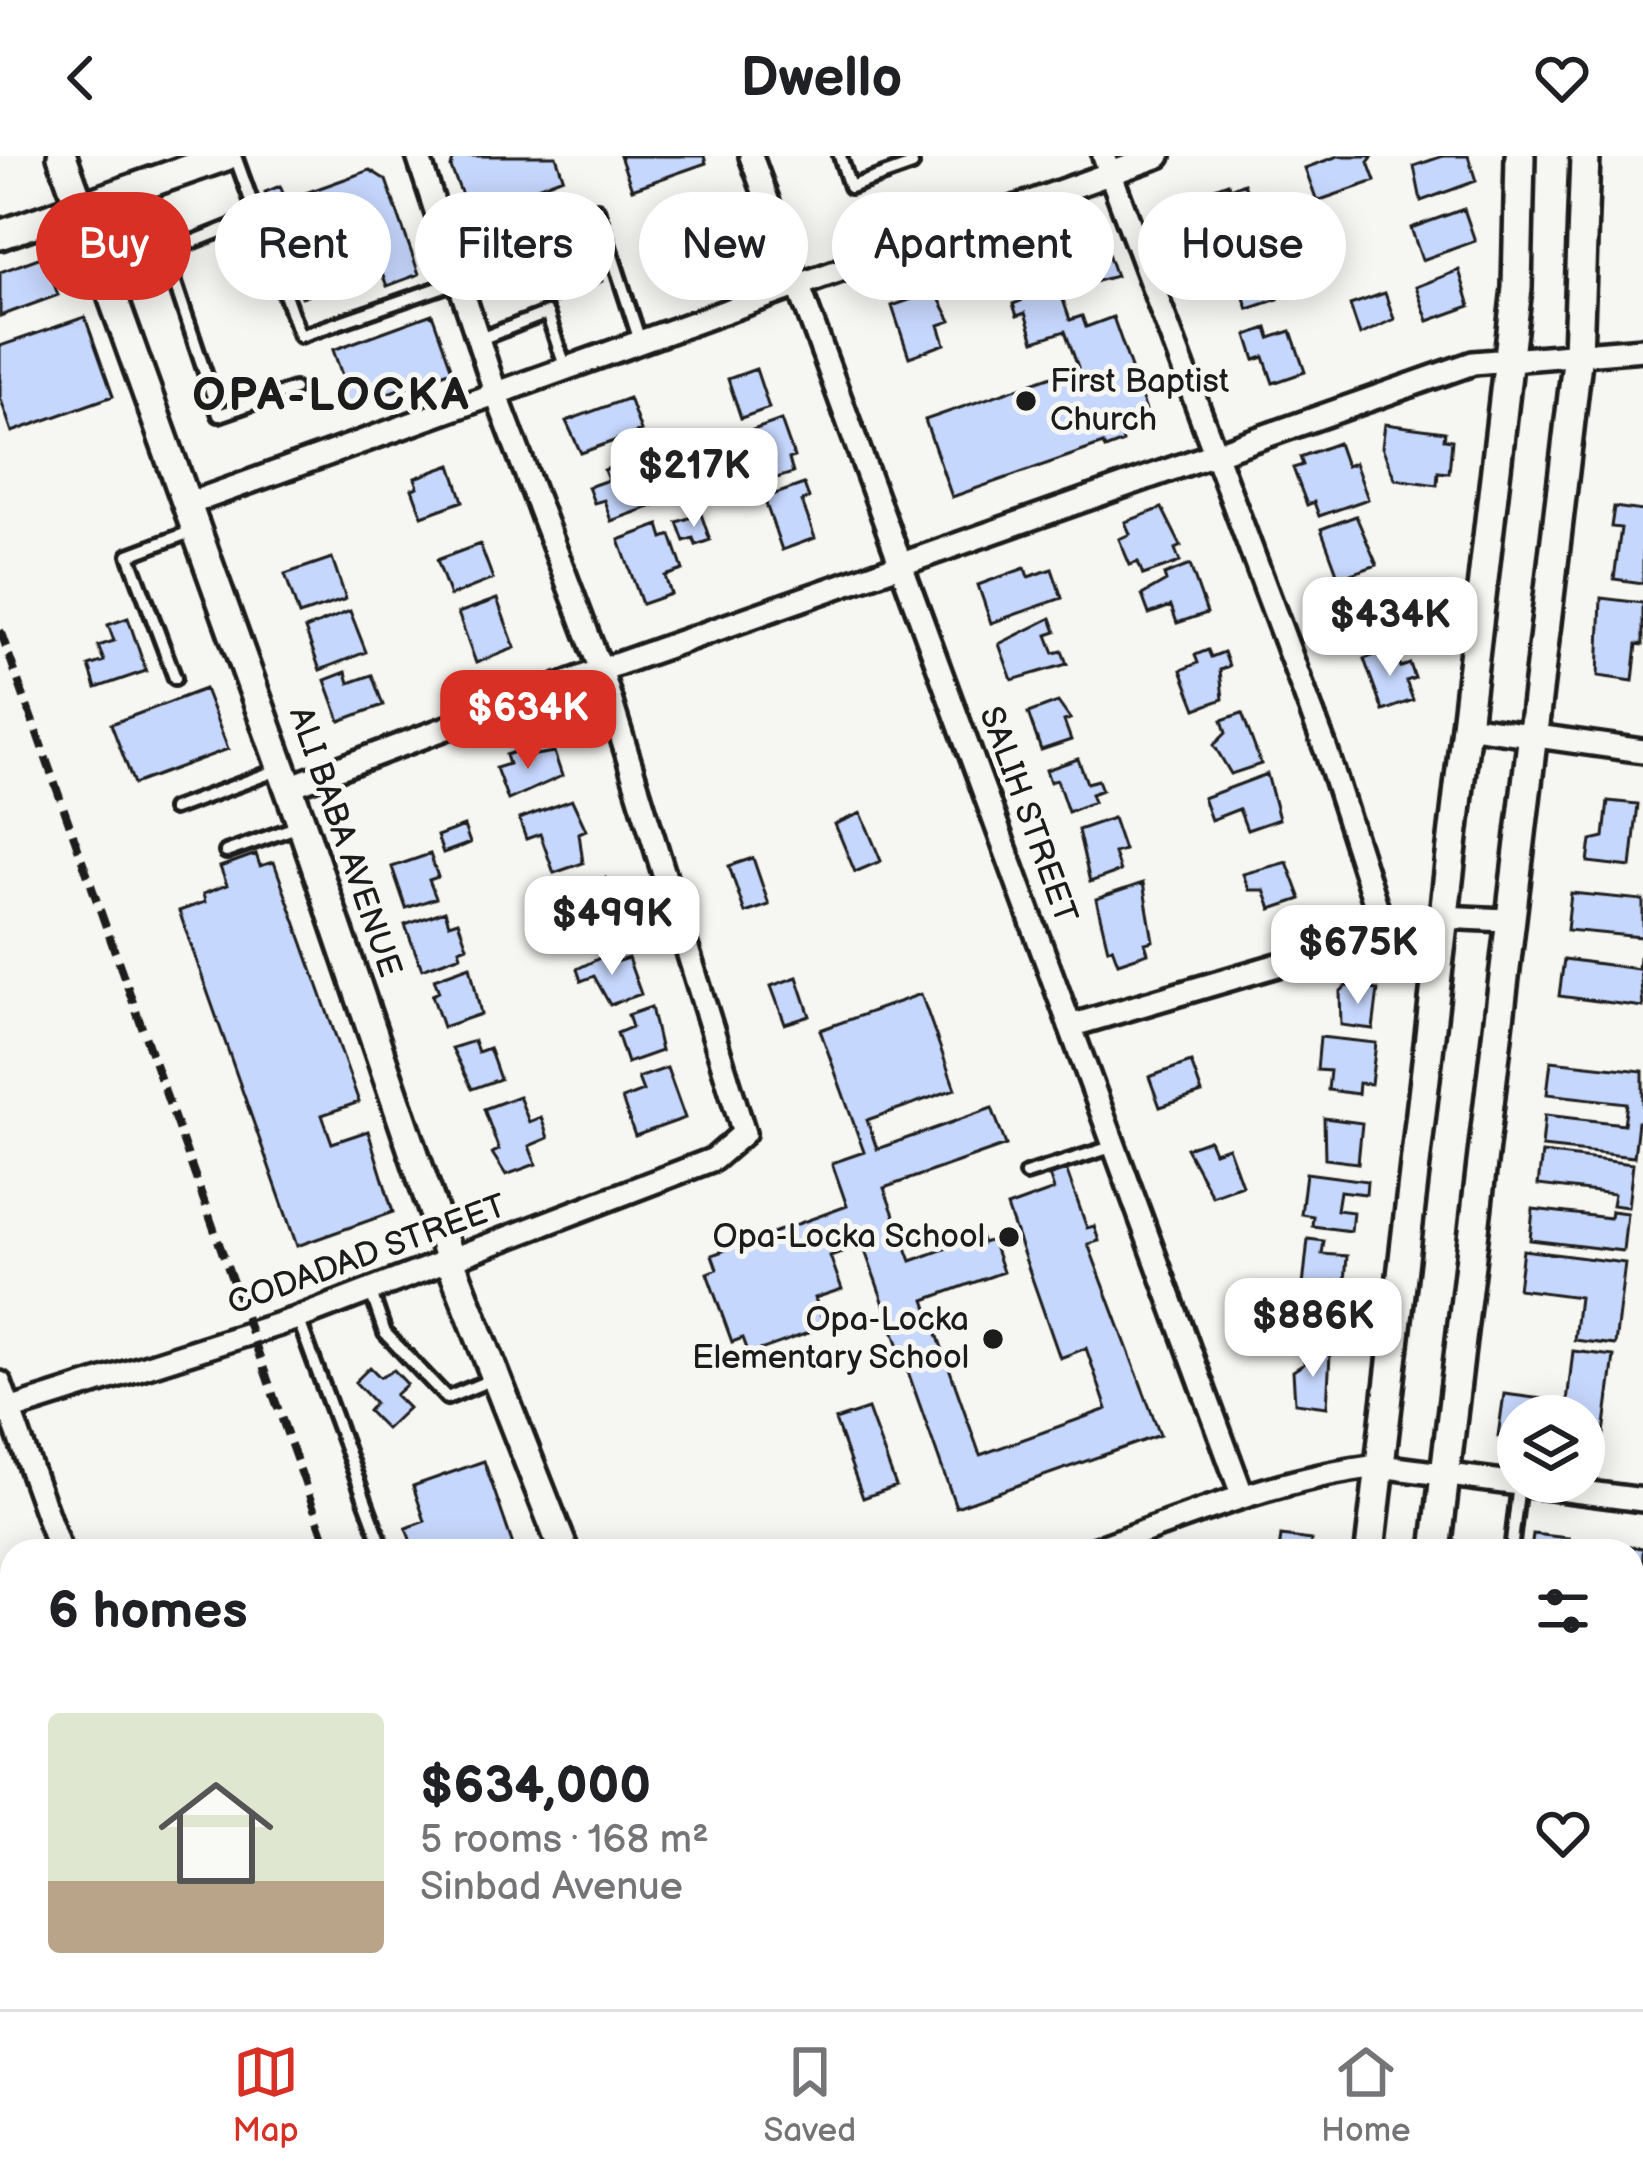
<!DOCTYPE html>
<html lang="en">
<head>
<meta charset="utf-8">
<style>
  body { margin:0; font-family:"Balsamiq Sans",sans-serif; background:#f6f6f6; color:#202124; height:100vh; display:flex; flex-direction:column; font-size:45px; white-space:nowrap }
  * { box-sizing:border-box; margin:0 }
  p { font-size:39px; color:#757577 }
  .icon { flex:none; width:66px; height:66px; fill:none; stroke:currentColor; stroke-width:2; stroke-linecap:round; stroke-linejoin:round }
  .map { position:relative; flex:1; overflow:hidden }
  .details { position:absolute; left:0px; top:1383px; width:1644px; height:471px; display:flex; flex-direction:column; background:#fff; border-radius:36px 36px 0 0; box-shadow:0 6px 30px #0003 }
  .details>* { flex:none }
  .guide { position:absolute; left:36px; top:36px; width:1572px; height:108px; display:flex; gap:24px }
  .controls { position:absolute; left:1497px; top:1239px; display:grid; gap:24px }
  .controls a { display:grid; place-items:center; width:108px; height:108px; border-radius:50%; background:#fff; box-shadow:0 6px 30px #0003; font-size:60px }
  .price { position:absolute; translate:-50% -102px; padding:0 27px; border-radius:24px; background:#fff; color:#222; font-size:39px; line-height:78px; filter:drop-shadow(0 3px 6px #0008) }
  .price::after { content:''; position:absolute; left:50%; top:72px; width:36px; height:27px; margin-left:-18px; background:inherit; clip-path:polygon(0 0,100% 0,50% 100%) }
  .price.selected { background:#d93025; color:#fff }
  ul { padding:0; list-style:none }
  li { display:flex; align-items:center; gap:36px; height:300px; padding:0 48px }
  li+li { border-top:3px solid #e0e0e0 }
  li span { display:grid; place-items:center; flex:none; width:336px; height:240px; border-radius:12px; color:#555 }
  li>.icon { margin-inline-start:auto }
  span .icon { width:144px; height:144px; fill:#fffc; stroke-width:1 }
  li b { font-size:51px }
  h2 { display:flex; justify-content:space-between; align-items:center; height:144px; padding:0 48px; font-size:51px }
  .tag { padding:0 42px; border-radius:54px; background:#fff; box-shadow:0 6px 30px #0003; font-size:42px; line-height:108px }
  .tag.selected { background:#d93025; color:#fff }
  header { display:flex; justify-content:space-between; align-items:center; height:156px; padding:0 48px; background:#fff; font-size:54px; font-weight:600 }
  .dock { display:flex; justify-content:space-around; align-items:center; height:168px; border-top:3px solid #e0e0e0; background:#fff; font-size:33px; color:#757577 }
  .dock a { display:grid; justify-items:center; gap:6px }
  .dock .selected { color:#d93025 }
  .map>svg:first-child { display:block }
  .building { fill:#c6d7fd; stroke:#1c1c1c; stroke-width:3 }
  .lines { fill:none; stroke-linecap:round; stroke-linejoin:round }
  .service-casing { stroke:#1c1c1c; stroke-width:20 }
  .minor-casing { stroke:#1c1c1c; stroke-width:30 }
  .tertiary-casing { stroke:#1c1c1c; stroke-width:36 }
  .service { stroke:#f6f6f2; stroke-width:10 }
  .minor { stroke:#f6f6f2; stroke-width:21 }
  .tertiary { stroke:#f6f6f2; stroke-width:27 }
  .rail { stroke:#1c1c1c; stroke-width:8; stroke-dasharray:18 9; stroke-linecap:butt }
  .poi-dot { fill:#1c1c1c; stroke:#f6f6f2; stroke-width:4.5 }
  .labels { text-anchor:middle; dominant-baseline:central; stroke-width:10; stroke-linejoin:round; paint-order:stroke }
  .poi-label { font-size:33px; fill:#1c1c1c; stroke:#f6f6f2; text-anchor:end }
  .street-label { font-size:33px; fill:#1c1c1c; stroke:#f6f6f2 }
  .district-label { font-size:45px; font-weight:bold; letter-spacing:3px; fill:#1c1c1c; stroke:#f6f6f2 }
</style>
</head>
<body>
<header><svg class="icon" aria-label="back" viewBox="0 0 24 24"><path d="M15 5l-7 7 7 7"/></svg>Dwello<svg class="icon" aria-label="heart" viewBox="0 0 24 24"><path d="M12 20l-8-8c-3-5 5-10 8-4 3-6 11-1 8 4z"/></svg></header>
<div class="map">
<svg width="1643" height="1853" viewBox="0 0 1643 1853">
  <rect width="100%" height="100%" fill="#f6f6f2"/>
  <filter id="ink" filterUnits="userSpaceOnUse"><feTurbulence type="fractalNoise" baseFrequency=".00833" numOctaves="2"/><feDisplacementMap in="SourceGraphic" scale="24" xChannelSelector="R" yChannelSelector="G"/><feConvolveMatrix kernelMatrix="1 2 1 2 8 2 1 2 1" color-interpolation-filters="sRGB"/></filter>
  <g filter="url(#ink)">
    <path class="building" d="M 454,0 L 556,0 L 563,21 L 498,46 L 506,68 L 478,78 L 451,12 Z
      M 620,0 L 704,0 L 706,7 L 632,33 Z
      M 1338,0 L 1373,0 L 1368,6 L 1375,25 L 1317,45 L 1305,12 Z
      M 1443,0 L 1468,0 L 1476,25 L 1421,45 L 1414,10 Z
      M 370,14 L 386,24 L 419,118 L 387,130 L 376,103 L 359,109 L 352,93 L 309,109 L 318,136 L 302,141 L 265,36 L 280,30 L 286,44 Z
      M 1228,27 L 1230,33 L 1244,27 L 1256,61 L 1242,66 L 1248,81 L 1217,93 L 1200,47 L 1205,46 L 1201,37 Z
      M 1464,53 L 1475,85 L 1422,104 L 1411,72 Z
      M 1096,64 L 1116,120 L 1060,135 L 1070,164 L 1082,160 L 1086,171 L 1113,161 L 1150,266 L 1120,276 L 1123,286 L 1105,293 L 1103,288 L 952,341 L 925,264 L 1078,211 L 1065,175 L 1034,185 L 1025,157 L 1017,160 L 1013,148 L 1021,145 L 1016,132 L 1025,129 L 1021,119 L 1012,122 L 1007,107 L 1017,104 L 1014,94 Z
      M 574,85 L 582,107 L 600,101 L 602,125 L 547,151 L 529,102 Z
      M 1249,94 L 1253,106 L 1275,98 L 1281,118 L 1271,121 L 1278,143 L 1248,153 L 1239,128 L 1230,131 L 1221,103 Z
      M 44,100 L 58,139 L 0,160 L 0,116 Z
      M 1459,114 L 1470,150 L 1428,165 L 1416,131 Z
      M 935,135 L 951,165 L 939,169 L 945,188 L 909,201 L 892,150 Z
      M 1385,137 L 1394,163 L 1360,179 L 1350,149 Z
      M 432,158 L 452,214 L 341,254 L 334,234 L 346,230 L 333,194 Z
      M 85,161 L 113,240 L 12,276 L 0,241 L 0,190 Z
      M 1267,172 L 1270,182 L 1291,175 L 1305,216 L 1273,227 L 1264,201 L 1255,204 L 1247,179 Z
      M 756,213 L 769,252 L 741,262 L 728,223 Z
      M 629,242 L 641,275 L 581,297 L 566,265 Z
      M 781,264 L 794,301 L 789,303 L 793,317 L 764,326 L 747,276 Z
      M 1385,268 L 1445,276 L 1444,283 L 1452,284 L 1449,317 L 1438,316 L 1437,329 L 1395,323 L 1382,291 Z
      M 1338,287 L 1346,310 L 1355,307 L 1368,343 L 1319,360 L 1314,346 L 1307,349 L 1293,312 L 1303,309 L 1300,301 Z
      M 628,305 L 633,320 L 654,313 L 660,329 L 650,333 L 655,349 L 611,365 L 604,344 L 594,347 L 588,331 L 608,324 L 604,314 Z
      M 451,309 L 463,345 L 422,360 L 412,333 L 418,331 L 415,322 Z
      M 804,328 L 809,342 L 802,345 L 815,382 L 782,394 L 764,342 Z
      M 1614,351 L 1643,355 L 1643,427 L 1614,423 L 1621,372 L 1611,371 Z
      M 1162,352 L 1181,390 L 1175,393 L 1180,406 L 1143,419 L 1138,406 L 1130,409 L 1119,383 L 1130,378 L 1125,366 Z
      M 701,358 L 710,384 L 696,389 L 693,382 L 684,385 L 677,366 Z
      M 1356,360 L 1377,409 L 1339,422 L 1321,373 Z
      M 659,369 L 663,382 L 671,379 L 683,414 L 665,420 L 671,438 L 642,448 L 619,384 Z
      M 480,388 L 493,423 L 450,440 L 437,404 Z
      M 332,402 L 346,443 L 299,459 L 285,418 Z
      M 1190,409 L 1207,457 L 1177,467 L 1171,450 L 1149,458 L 1142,439 L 1166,425 L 1164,419 Z
      M 1025,412 L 1028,421 L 1052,413 L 1062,442 L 991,467 L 978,429 Z
      M 1372,427 L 1379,448 L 1387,445 L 1393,460 L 1384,464 L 1389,476 L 1359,487 L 1341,438 Z
      M 1601,442 L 1643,447 L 1643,489 L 1637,488 L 1633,525 L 1598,520 Z
      M 497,443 L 515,492 L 476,507 L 458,457 Z
      M 350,455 L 366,496 L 320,514 L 305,473 Z
      M 128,462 L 146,515 L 96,532 L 89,510 L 104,505 L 98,490 L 114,485 L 108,469 Z
      M 1051,462 L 1056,476 L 1047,479 L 1054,497 L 1062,495 L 1067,508 L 1012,524 L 999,488 Z
      M 1394,492 L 1401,511 L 1410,508 L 1415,522 L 1406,525 L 1413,544 L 1383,555 L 1364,503 Z
      M 1208,494 L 1211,501 L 1224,496 L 1229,510 L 1220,514 L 1223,543 L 1196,553 L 1181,514 L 1198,507 L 1195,499 Z
      M 346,516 L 349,527 L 372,519 L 383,549 L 340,565 L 325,524 Z
      M 205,533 L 228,593 L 134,628 L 111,568 Z
      M 1058,546 L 1070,563 L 1064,565 L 1071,584 L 1041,594 L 1028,557 Z
      M 1242,557 L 1261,608 L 1231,618 L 1214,589 L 1226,577 L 1222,564 Z
      M 526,592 L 529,600 L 554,596 L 562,620 L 508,644 L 496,612 L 509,608 L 506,599 Z
      M 1078,603 L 1087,627 L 1098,624 L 1102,634 L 1091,638 L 1094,646 L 1068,656 L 1057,624 L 1050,626 L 1046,614 Z
      M 1267,618 L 1279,663 L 1247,674 L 1239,653 L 1211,664 L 1203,642 Z
      M 572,644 L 586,674 L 579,677 L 583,707 L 554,717 L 540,678 L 526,683 L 519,663 Z
      M 1608,645 L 1638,648 L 1631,711 L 1588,706 L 1591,684 L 1604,681 Z
      M 861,657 L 881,705 L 855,716 L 835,668 Z
      M 1113,662 L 1124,694 L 1114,697 L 1120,715 L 1090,726 L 1078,674 Z
      M 464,670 L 470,687 L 443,697 L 437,680 Z
      M 256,698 L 260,710 L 274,706 L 359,946 L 322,959 L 332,987 L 368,975 L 393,1056 L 297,1090 L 179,755 L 205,746 L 203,738 L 227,729 L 220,711 Z
      M 430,698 L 438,721 L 429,724 L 436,742 L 406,752 L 392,711 Z
      M 753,702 L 769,749 L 745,757 L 729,710 Z
      M 1287,706 L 1301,743 L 1271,753 L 1264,734 L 1249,734 L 1243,718 Z
      M 605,722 L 616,768 L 584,779 L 579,763 L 567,767 L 557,738 Z
      M 1143,727 L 1153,785 L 1145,787 L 1148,797 L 1118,807 L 1112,791 L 1108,793 L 1096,743 Z
      M 1571,737 L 1643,744 L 1643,795 L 1641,781 L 1567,774 Z
      M 445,755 L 449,768 L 458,765 L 467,790 L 459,793 L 461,799 L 422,813 L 405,769 Z
      M 608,798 L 612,807 L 628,802 L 641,838 L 610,849 L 594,820 L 581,825 L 577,813 Z
      M 1639,800 L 1643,851 L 1559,840 L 1564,803 L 1638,813 Z
      M 470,810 L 481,858 L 443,871 L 432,839 L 439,836 L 434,823 Z
      M 797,821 L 810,860 L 785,868 L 771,830 Z
      M 1346,830 L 1378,834 L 1373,873 L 1341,869 L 1340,836 Z
      M 921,838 L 955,933 L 867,964 L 877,993 L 992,952 L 1006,989 L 884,1032 L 911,1105 L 980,1080 L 983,1087 L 992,1084 L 1003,1116 L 925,1144 L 980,1299 L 1107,1253 L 1086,1192 L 1060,1202 L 1007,1051 L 1054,1034 L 1049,1019 L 1066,1013 L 1087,1072 L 1094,1070 L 1099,1085 L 1088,1088 L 1160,1279 L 956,1351 L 863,1089 L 830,1100 L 842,1133 L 815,1142 L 825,1171 L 749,1198 L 743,1182 L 732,1186 L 707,1117 L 717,1113 L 712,1099 L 847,1050 L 832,1007 L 864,996 L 820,874 Z
      M 651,851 L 661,895 L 627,907 L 617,877 L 632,871 L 628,859 Z
      M 1320,881 L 1376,887 L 1371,928 L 1359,927 L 1358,938 L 1328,934 L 1330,915 L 1317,914 Z
      M 474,885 L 478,896 L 489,892 L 500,923 L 472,933 L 452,892 Z
      M 1551,905 L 1643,915 L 1643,966 L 1638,966 L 1634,1001 L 1542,991 L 1545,959 L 1624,968 L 1627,947 L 1547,938 Z
      M 1191,906 L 1202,937 L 1160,951 L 1149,921 Z
      M 667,912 L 685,962 L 635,980 L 622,943 L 643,935 L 638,922 Z
      M 519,940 L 529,966 L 541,961 L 548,982 L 529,990 L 536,1008 L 506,1019 L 492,997 L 499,994 L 484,953 Z
      M 1324,962 L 1362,967 L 1358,1007 L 1325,1003 Z
      M 1209,984 L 1214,996 L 1228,991 L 1242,1029 L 1212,1040 L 1186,992 Z
      M 1542,997 L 1633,1008 L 1628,1051 L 1612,1049 L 1614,1038 L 1538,1029 Z
      M 1306,1017 L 1367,1025 L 1366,1038 L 1340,1035 L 1337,1054 L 1353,1056 L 1351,1075 L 1312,1070 L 1313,1060 L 1301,1058 Z
      M 1533,1053 L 1610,1062 L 1611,1055 L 1627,1057 L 1623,1095 L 1530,1084 Z
      M 1308,1083 L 1324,1085 L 1322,1098 L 1347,1100 L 1345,1126 L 1335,1125 L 1333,1143 L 1302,1140 Z
      M 1523,1094 L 1625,1107 L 1615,1189 L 1574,1184 L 1579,1141 L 1518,1133 Z
      M 1305,1195 L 1330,1198 L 1327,1251 L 1295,1247 L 1293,1215 L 1304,1208 Z
      M 1573,1195 L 1614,1200 L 1602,1293 L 1584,1291 L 1584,1260 L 1518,1260 L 1518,1283 L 1498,1280 L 1504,1238 L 1567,1246 Z
      M 370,1211 L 380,1221 L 394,1214 L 407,1228 L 395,1239 L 408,1252 L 386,1273 L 368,1255 L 375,1247 L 355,1226 Z
      M 868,1253 L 896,1330 L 863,1342 L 835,1264 Z
      M 484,1305 L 515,1395 L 414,1395 L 406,1372 L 425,1365 L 413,1330 Z
      M 1533,1378 L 1569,1382 L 1567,1395 L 1531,1395 Z
      M 1281,1380 L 1311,1384 L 1310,1395 L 1279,1395 Z
      M 1620,1390 L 1643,1392 L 1643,1465 L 1632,1464 L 1632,1395 L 1619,1395 Z
      M 12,1449 L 12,1485 L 0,1489 L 0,1453 Z
      M 12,1629 L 12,1666 L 5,1668 L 0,1634 Z
      M 1632,1676 L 1643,1677 L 1643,1713 L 1632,1711 Z
      M 1632,1730 L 1643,1732 L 1643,1766 L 1632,1764 Z
      M 1632,1790 L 1643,1791 L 1643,1826 L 1632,1825 Z
      M 802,1842 L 847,1844 L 850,1853 L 805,1853 Z
      M 1426,1842 L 1541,1842 L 1540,1853 L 1457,1848 L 1457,1853 L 1424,1853 Z"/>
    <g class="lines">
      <g class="service-casing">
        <path id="service" d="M 235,0 L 300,180 L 459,125
          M 840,0 L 850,31 L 912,9 L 910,0
          M 240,67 L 165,97 L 219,259 L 294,233
          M 653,85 L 765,42
          M 453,102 L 597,53 L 640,185
          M 114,143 L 174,123
          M 480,183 L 547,157 L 565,210
          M 175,522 L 129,399 L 193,375
          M 173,653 L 278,614
          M 226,696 L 299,670
          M 1026,1018 L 1115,990
          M 371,1136 L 385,1177 L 447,1242 L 493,1223
          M 298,1162 L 384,1395
          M 1511,1395 L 1519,1328
          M 0,1430 L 12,1426
          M 1072,1842 L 1076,1853
          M 697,1853 L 724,1845"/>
      </g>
      <g class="minor-casing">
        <path id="minor" d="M 751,0 L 1243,1341
          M 1104,0 L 1326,594 L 1384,775
          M 188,348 L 1159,0
          M 1466,570 L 1643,595
          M 289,631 L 601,514 L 1473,207 L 1643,193
          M 1070,870 L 1441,761 L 1507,764
          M 0,1227 L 60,1395
          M 0,1257 L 298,1162 L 714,1003 L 744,977 L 601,514 L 495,235 L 418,0
          M 1091,1395 C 1185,1361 1280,1321 1380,1310 L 1643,1344
          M 0,1791 L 12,1787
          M 218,1842 L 222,1853
          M 98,1853 L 99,1842"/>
      </g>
      <g class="tertiary-casing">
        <path id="tertiary" d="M 62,0 L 302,669 L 451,1107 L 564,1395
          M 0,79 L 226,0
          M 1370,1395 L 1517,132 L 1520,0
          M 1436,1395 L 1578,197 L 1585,0
          M 726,1842 L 730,1853
          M 1314,1853 L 1316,1842
          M 1380,1853 L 1382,1842"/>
      </g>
      <use href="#service" class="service"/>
      <use href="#minor" class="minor"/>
      <use href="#tertiary" class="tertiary"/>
      <path class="rail" d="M 0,474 L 329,1395
        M 489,1842 L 493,1853"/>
    </g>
  </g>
  <g class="poi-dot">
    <circle cx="1026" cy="245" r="12"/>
    <circle cx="1009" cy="1081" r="12"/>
    <circle cx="993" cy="1183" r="12"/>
  </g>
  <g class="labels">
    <g class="poi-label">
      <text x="1050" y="226" text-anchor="start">First Baptist<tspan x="1050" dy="38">Church</tspan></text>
      <text x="985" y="1081">Opa-Locka School</text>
      <text x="969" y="1164">Opa-Locka<tspan x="969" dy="38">Elementary School</tspan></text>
    </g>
    <g class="street-label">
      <text transform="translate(1028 659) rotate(70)">SALIH STREET</text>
      <text transform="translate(345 686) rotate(71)">ALI BABA AVENUE</text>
      <text transform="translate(367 1099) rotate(-20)">CODADAD STREET</text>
    </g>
    <g class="district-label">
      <text x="332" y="240">OPA-LOCKA</text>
    </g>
  </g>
</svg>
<div class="controls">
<a><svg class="icon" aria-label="layers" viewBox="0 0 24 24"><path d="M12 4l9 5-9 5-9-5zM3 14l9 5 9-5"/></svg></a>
</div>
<b class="price" style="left:694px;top:374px">$217K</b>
<b class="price" style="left:1390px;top:523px">$434K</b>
<b class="price selected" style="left:528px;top:616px">$634K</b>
<b class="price" style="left:612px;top:822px">$499K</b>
<b class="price" style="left:1358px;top:851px">$675K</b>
<b class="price" style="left:1313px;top:1224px">$886K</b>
<div class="guide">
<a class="tag selected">Buy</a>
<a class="tag">Rent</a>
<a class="tag">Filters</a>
<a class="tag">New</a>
<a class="tag">Apartment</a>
<a class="tag">House</a>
</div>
<section class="details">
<h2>6 homes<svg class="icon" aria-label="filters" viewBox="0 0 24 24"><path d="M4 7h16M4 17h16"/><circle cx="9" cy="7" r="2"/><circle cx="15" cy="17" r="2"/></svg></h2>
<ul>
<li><span style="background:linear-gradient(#dfe7d0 70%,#b9a48a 0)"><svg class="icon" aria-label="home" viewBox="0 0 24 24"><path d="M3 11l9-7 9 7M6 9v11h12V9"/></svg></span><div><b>$634,000</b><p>5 rooms · 168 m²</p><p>Sinbad Avenue</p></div><svg class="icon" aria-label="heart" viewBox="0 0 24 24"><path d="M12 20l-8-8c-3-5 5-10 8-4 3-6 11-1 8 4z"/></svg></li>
</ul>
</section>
</div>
<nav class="dock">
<a class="selected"><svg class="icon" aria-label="map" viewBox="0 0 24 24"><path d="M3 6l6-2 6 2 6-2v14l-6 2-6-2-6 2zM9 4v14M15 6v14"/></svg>Map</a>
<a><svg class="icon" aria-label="saved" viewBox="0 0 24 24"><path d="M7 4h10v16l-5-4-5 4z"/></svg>Saved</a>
<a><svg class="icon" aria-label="home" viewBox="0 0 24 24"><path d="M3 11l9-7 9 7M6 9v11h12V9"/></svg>Home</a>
</nav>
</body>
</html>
